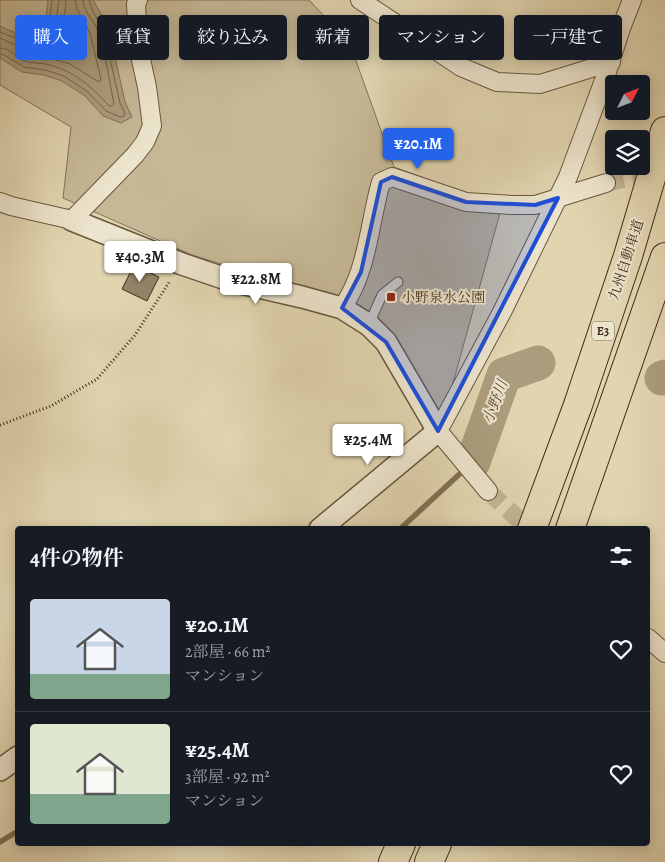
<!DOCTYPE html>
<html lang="ja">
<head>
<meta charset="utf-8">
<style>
  body { margin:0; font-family:Alegreya,"Noto Serif JP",serif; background:#242831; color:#f1f3f6; height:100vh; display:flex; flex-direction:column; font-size:19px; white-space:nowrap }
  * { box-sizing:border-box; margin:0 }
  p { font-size:16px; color:#9ea1a6 }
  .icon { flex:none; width:28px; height:28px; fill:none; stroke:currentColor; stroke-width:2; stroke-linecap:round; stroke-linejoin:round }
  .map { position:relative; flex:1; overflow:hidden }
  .side { position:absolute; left:15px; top:526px; width:635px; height:320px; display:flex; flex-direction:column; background:#171b24; border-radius:5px; box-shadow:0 2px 12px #0003 }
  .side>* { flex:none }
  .hud { position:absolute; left:15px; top:15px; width:635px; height:45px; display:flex; gap:10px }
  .needle { width:32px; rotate:48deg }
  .controls { position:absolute; left:605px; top:75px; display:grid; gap:10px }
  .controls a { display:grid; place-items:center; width:45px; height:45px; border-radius:5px; background:#171b24; box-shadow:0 2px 12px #0003; font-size:25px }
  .price { position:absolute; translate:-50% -42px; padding:0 11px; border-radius:5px; background:#fff; color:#222; font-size:16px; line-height:32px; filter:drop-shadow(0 1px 2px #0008) }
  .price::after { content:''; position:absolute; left:50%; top:30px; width:15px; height:11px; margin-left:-8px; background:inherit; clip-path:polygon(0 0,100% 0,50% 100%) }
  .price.current { background:#2563eb; color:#fff }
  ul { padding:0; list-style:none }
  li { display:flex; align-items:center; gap:15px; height:125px; padding:0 15px }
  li+li { border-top:1px solid #363941 }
  li span { display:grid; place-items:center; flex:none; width:140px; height:100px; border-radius:5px; color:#555 }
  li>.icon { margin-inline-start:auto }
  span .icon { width:60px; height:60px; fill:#fffc; stroke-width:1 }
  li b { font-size:21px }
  h2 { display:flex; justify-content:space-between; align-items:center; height:60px; padding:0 15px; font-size:21px }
  .pill { padding:0 18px; border-radius:5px; background:#171b24; box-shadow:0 2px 12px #0003; font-size:18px; line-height:45px }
  .pill.current { background:#2563eb; color:#fff }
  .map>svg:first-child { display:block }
  .green { fill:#c6b896; stroke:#847258 }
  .water { fill:#ab9c7d; stroke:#817055 }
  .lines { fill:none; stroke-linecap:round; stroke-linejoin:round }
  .shore { stroke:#76644b; stroke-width:1 }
  .stream { stroke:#817055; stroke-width:5.5 }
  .river { stroke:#ab9c7d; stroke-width:35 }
  .building { fill:#948468; stroke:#412d19 }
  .minor-tunnel { stroke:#c1b392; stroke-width:18; stroke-dasharray:18 9; stroke-linecap:butt }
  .service-casing { stroke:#69573f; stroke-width:11 }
  .minor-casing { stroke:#69573f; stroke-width:20 }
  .tertiary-casing { stroke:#69573f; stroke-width:24 }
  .motorway-casing { stroke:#412d19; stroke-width:30 }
  .path { stroke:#412d19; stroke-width:3; stroke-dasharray:1 2.5; stroke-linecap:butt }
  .service { stroke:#ece4cc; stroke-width:9 }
  .minor { stroke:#ece4cc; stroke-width:18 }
  .tertiary { stroke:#ece4cc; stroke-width:21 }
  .motorway { stroke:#e1d5b0; stroke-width:28 }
  .marked { fill:#1d4ed8; fill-opacity:0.2; stroke:#1d4ed8; stroke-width:4; stroke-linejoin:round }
  .poi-dot { fill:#8f2418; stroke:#ece4cc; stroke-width:2 }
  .labels { text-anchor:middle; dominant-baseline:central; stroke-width:4; stroke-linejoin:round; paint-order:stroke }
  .shield { fill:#ece4cc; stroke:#74644f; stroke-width:1 }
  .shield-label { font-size:12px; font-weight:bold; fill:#412d19 }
  .street-label { font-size:14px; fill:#412d19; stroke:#ece4cc }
  .poi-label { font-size:14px; fill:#412d19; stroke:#ece4cc; text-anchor:start }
  .water-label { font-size:15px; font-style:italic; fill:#5c4932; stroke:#ece4cc }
</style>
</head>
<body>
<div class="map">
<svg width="665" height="862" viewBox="0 0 665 862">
  <rect width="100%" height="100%" fill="#e1d5b0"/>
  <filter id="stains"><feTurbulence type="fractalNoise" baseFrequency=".004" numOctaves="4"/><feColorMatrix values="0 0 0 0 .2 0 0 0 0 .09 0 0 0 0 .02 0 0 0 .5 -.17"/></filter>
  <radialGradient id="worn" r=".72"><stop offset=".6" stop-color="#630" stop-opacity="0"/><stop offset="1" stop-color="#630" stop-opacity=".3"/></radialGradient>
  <path class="green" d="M 0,0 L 309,0 L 325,17 L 355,58 L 394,167 L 502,206 L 443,419 L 388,329 L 327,292 L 269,279 L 192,255 L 63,198 L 71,127 L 0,85 Z"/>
  <path class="water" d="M 46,0 L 93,0 L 108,26 L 125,102 L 132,117 L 121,123 L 103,116 L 85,96 L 62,81 L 44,75 L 22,72 L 0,58 L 0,26 L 18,34 L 35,32 L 46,16 L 48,2 Z"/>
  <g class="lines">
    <path class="shore" d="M 66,0 C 66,20 57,45 36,51 L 35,54 L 70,64 L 99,82 L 101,79 L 90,33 L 77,9 L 75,0
      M 0,32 L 18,39 L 37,36 L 50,18 L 52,0
      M 0,38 L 17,46 L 41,41 L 56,20 L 59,0
      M 0,48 C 11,48 17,59 27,62 C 33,63 40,63 46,64 C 73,70 92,87 109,106 L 112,106 L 114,104 C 109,80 106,54 98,31 C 94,20 83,12 83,0
      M 0,54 L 4,55 L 24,67 L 45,70 L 64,76 L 88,92 L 106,111 L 120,117 L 124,116 L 125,113 L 120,103 L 103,28 L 93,12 L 89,0"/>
    <path class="stream" d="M 400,529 L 465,469
      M 0,842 L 18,831"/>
    <path class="river" d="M 662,378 L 665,377
      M 473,462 L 504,375 L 538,363"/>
  </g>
  <path class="building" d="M 134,265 L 159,277 L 147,301 L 122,289 Z"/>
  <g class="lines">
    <path class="minor-tunnel" d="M 606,183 L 631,177 L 662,174
      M 488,491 L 529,529"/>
    <g class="service-casing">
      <path id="service" d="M 369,324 L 382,295 L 398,282"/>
    </g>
    <g class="minor-casing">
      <path id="minor" d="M 360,0 L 461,67 L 497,82 L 540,84 L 611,62
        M 0,202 L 11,206 L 72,220 L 135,155 L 145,142 L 152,126 L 147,87 L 138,46 L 136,4 L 138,0
        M 342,308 C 368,271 369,224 381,182 L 392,177 L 466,202 L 512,205 L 535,205 L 606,183
        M 488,491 L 438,431 L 502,312 L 568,177 L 606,75 L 621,28 L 632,0
        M 648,638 L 665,653"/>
    </g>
    <g class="tertiary-casing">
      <path id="tertiary" d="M 72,220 L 182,264 L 232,281 L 302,297 L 342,308 L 369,325 L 386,342 L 438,431 L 320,529
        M 0,770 L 18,757"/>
    </g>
    <g class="motorway-casing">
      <path id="motorway" d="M 532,529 L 578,405 L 628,256 L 665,131
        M 570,529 L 665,257
        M 393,862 L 401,844
        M 429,862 L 437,844"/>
    </g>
    <path class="path" d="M 0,425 L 51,406 L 97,379 L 135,335 L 170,281"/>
    <use href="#service" class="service"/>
    <use href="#minor" class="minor"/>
    <use href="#tertiary" class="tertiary"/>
    <use href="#motorway" class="motorway"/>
  </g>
  <path class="marked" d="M 392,177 L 466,202 L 535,205 L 558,198 L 438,431 L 386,342 L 342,308 L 361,272 L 381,182 Z"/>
  <rect class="poi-dot" x="386" y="292" width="10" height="10" rx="2.5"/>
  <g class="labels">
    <rect class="shield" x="592" y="321.5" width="22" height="19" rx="4"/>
    <g class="shield-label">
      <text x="603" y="331">E3</text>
    </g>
    <g class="street-label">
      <text transform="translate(626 260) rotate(-72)">九州自動車道</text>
    </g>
    <g class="poi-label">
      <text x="401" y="297">小野泉水公園</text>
    </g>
    <g class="water-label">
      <text transform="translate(495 402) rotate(-69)">小野川</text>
    </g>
  </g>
  <rect width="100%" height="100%" filter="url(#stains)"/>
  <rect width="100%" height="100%" fill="url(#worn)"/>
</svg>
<div class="controls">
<a><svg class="needle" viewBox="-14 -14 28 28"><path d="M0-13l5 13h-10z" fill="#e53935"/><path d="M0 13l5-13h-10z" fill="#9ea1a6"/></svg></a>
<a><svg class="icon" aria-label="layers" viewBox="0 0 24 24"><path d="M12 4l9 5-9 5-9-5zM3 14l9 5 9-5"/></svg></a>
</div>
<b class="price current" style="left:418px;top:170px">¥20.1M</b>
<b class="price" style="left:140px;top:283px">¥40.3M</b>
<b class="price" style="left:256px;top:305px">¥22.8M</b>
<b class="price" style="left:368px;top:466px">¥25.4M</b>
<div class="hud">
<a class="pill current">購入</a>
<a class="pill">賃貸</a>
<a class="pill">絞り込み</a>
<a class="pill">新着</a>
<a class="pill">マンション</a>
<a class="pill">一戸建て</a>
</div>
<section class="side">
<h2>4件の物件<svg class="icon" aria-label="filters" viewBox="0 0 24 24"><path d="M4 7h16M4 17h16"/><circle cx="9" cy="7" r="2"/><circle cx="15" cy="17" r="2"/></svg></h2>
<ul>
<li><span style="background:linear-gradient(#c9d6e8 75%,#7fa58c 0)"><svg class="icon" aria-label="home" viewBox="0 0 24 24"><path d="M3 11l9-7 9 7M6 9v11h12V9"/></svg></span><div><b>¥20.1M</b><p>2部屋 · 66 m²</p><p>マンション</p></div><svg class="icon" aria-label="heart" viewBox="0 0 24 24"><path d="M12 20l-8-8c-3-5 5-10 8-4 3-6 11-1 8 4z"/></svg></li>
<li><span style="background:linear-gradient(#dfe7d0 70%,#7fa58c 0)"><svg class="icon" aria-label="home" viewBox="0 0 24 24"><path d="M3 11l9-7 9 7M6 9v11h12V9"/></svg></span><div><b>¥25.4M</b><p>3部屋 · 92 m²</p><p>マンション</p></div><svg class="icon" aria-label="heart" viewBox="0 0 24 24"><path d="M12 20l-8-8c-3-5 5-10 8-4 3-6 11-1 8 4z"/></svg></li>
</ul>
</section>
</div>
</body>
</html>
